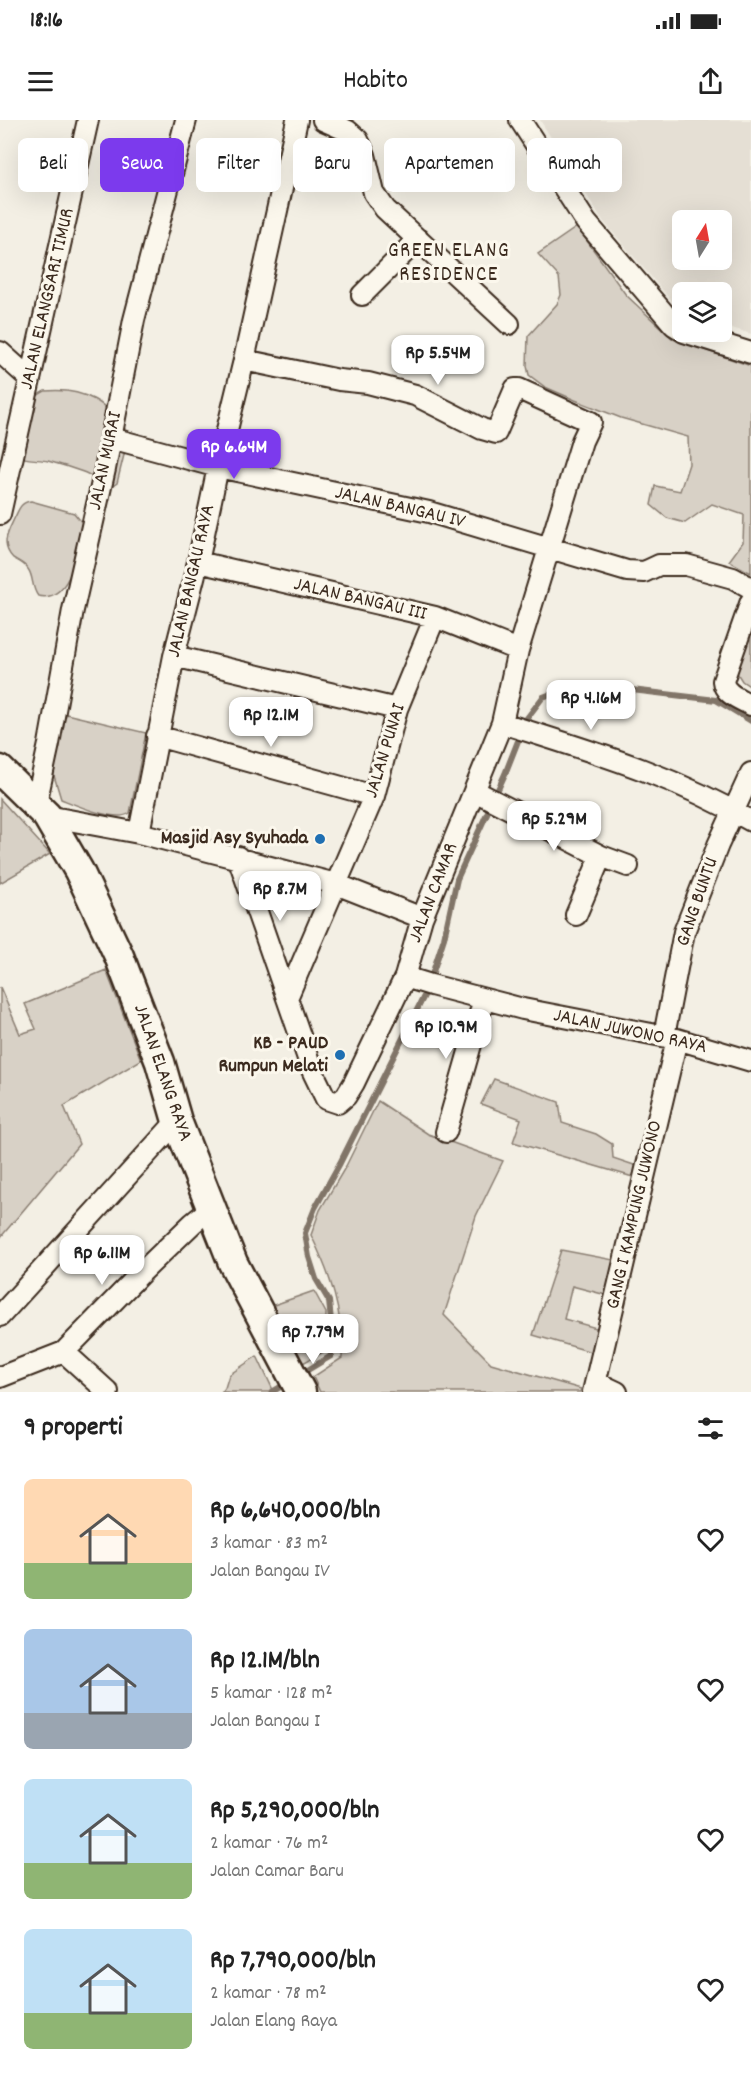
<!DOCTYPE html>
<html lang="id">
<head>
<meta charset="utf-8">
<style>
  body { margin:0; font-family:Dekko,sans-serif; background:#f6f6f6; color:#222; height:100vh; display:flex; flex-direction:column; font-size:22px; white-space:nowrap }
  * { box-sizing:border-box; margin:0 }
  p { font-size:20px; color:#767676 }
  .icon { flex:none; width:33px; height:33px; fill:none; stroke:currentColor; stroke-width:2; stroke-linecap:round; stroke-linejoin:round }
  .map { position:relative; height:1272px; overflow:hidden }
  .details { display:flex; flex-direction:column; background:#fff; flex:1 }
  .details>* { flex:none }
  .top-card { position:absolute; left:18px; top:18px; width:716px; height:54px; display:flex; gap:12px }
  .needle { width:39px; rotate:11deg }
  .controls { position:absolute; left:672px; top:90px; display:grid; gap:12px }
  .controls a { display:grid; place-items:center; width:60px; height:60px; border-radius:9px; background:#fff; box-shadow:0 6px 24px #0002; font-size:30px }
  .price { position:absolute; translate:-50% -51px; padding:0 14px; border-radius:12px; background:#fff; color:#222; font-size:20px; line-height:39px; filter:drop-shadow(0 2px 3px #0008) }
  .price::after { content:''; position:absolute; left:50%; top:36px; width:18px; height:14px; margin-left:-9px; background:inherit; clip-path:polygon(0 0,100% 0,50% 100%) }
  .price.active { background:#7c3aed; color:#fff }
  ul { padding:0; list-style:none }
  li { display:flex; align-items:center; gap:18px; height:150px; padding:0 24px }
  li span { display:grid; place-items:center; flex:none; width:168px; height:120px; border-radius:9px; color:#555 }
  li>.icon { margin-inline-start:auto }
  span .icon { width:72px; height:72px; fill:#fffc; stroke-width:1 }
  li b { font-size:26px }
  h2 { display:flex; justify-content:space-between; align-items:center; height:72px; padding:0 24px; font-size:26px }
  .chip { padding:0 21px; border-radius:9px; background:#fff; box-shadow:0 6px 24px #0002; font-size:21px; line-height:54px }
  .chip.active { background:#7c3aed; color:#fff }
  .status { display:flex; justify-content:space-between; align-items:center; height:42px; padding:0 30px; background:#fff; direction:ltr }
  .status svg { height:16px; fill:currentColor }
  header { display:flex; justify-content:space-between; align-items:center; height:78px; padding:0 24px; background:#fff; font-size:27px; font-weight:600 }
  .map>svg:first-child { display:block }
  .built { fill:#e5dfd4; fill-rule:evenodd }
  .green { fill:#d8d1c6; stroke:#8a7e72; stroke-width:1.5 }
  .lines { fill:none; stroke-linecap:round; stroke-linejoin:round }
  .stream { stroke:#817468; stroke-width:6 }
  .minor-casing { stroke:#3b2a1e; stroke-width:24 }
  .secondary-casing { stroke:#3b2a1e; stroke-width:33 }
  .minor { stroke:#fbf7ec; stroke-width:20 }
  .secondary { stroke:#fbf7ec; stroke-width:28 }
  .poi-dot { fill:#1f6fb2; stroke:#fbf7ec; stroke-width:2 }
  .labels { text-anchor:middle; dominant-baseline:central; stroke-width:6; stroke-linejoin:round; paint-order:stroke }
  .street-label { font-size:20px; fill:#3b2a1e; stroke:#fbf7ec }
  .poi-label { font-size:20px; font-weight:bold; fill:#3b2a1e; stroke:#fbf7ec; text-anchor:end }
  .neighbourhood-label { font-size:21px; letter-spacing:1.5px; fill:#3b2a1e; stroke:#fbf7ec }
</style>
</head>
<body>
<div class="status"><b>18:16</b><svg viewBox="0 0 49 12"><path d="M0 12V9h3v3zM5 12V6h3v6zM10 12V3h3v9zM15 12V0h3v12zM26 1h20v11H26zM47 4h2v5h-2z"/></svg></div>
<header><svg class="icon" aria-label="menu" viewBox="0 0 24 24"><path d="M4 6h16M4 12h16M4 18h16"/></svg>Habito<svg class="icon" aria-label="share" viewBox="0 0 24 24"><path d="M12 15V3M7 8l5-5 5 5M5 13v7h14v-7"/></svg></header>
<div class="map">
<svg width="751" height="1272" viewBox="0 0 751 1272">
  <rect width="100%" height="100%" fill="#f3efe4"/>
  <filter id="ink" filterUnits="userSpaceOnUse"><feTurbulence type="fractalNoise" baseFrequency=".0167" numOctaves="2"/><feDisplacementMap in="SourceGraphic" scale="12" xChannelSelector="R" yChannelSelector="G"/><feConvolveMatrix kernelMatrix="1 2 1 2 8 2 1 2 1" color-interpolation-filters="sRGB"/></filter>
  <g filter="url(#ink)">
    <path class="built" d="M 540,0 L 751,0 L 751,214 L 722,205 L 722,172 L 682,172 L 682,193 L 603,101 ZM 682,100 L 722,100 L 722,140 L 682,140 Z"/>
    <path class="green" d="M 577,107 L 626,175 L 673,219 L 751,246 L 751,453 L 729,441 L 743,422 L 744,395 L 712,384 L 685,403 L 667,398 L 651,385 L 655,366 L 680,371 L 689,344 L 688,317 L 621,298 L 575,280 L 545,267 L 529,255 L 527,246 L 528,216 L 557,184 L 561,175 L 559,157 L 538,134 Z
      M 45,271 C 84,267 109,283 129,315 L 117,363 L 113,366 C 102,364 94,356 83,352 C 72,348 59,344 48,341 C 39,339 23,340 16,335 C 0,315 26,280 45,271 Z
      M 31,381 L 74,393 L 84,405 C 79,426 71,484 38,476 C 31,467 34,457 28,449 C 25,444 18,441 13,438 C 0,424 8,412 15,397 C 19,389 21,382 31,381 Z
      M 751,511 L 751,567 L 742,561 L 737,553 Z
      M 66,594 L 146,613 L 130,693 C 116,703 76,685 61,679 L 52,649 Z
      M 0,679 L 50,734 L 0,763 Z
      M 106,850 L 141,940 L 64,986 L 79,1024 L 0,1118 L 0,867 L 20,914 L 36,909 L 25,884 Z
      M 494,959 L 559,982 L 562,1003 L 596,1014 L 612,1024 L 613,1038 L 637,1046 L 633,1057 L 513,1022 L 521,999 L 481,984 Z
      M 378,981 L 428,1014 L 503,1041 L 476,1096 L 444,1195 L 491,1243 L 581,1269 L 580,1272 L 320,1272 L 313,1257 L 342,1238 C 343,1192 331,1156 311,1115 L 320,1090 L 346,1046 Z
      M 561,1130 L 619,1141 L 610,1176 L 572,1166 L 564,1199 L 600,1209 L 595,1233 L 533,1215 Z
      M 314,1171 L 326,1193 L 325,1231 L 301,1244 L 271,1186 Z
      M 257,1236 L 274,1272 L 222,1272 L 225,1268 L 229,1255 Z"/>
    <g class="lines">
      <path class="stream" d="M 301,1254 L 331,1236 L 332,1211 L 329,1181 L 316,1159 L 309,1137 L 305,1113 L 315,1088 L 340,1043 L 427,870 L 444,818 L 457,759 L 505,654 L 527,598 L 543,577 L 567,568 L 615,568 L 716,580 L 751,601
        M 272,1272 L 287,1263"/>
      <g class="minor-casing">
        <path id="minor" d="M 323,0 L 348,11 L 358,20 L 365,35 L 374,73 L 385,89 L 509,204
          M 520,0 L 586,102 L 674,205 L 682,210
          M 362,175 L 418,119
          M 684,212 L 751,233
          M 0,232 L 29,258
          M 244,240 L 339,260 L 368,263 L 415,275 L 482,309 L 496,313 L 515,269 L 519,269 L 591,302 L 582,321 L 518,530 L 502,603 L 422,798 L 405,857 L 354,963 L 346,976 L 338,983 L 326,979 L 312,950 L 287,878 L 374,676 L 397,589 L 435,497
          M 111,318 L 218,347 L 429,392 L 627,451 L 644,452 L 659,445 L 686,445 L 733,458 L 751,468
          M 0,394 L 88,0
          M 198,442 L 435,497 L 518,530
          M 751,481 L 723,561 C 724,574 740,579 751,585
          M 174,536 L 397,589
          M 502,603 C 590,631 671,654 751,701
          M 157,616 L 374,676
          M 475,671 L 601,736 L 628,746
          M 36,684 L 49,624 L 73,490 L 105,349 L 134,200 L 186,0
          M 47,696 L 139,713 L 336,764 L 422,798
          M 139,713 L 174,536 L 198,442 L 218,347 L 244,240 L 297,0
          M 238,737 L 287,878
          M 576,795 L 601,736
          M 405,857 L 431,865 L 523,889 L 677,919 L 751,941
          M 664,916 L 684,812 L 718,725 L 751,653
          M 446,1012 L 484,879
          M 0,1196 L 177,1001
          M 64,1232 L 108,1272
          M 0,1257 L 64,1232 L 141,1153 L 193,1103 L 210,1089
          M 596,1262 L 617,1272
          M 593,1272 L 677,919"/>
      </g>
      <g class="secondary-casing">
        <path id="secondary" d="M 0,650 L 47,696 L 79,751 L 119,836 L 139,888 L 160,942 L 177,1001 L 233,1143 L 301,1272"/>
      </g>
      <use href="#minor" class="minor"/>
      <use href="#secondary" class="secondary"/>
    </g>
  </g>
  <g class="poi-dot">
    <circle cx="320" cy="719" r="6"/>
    <circle cx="340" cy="935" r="6"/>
  </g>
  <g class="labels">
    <g class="street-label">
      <text transform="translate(48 179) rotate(-77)">JALAN ELANGSARI TIMUR</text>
      <text transform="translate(106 341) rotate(-78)">JALAN MURAI</text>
      <text transform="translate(400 388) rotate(13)">JALAN BANGAU IV</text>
      <text transform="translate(192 461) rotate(-77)">JALAN BANGAU RAYA</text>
      <text transform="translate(360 480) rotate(13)">JALAN BANGAU III</text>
      <text transform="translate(386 631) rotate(-73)">JALAN PUNAI</text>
      <text transform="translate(434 773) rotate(-69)">JALAN CAMAR</text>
      <text transform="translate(698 782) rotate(-71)">GANG BUNTU</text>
      <text transform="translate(630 912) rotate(12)">JALAN JUWONO RAYA</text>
      <text transform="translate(162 953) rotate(71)">JALAN ELANG RAYA</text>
      <text transform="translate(635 1095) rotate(-77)">GANG I KAMPUNG JUWONO</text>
    </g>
    <g class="poi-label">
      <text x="308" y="719">Masjid Asy Syuhada</text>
      <text x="328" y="924">KB - PAUD<tspan x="328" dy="23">Rumpun Melati</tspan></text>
    </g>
    <g class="neighbourhood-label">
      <text x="449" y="132">GREEN ELANG<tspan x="449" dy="24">RESIDENCE</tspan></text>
    </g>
  </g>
</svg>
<div class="controls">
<a><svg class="needle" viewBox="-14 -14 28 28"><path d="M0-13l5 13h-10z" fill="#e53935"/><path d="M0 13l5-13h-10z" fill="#767676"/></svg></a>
<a><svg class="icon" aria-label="layers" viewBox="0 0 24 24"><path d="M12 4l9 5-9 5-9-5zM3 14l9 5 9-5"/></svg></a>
</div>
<b class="price" style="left:438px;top:266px">Rp 5.54M</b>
<b class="price active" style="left:234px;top:360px">Rp 6.64M</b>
<b class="price" style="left:591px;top:611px">Rp 4.16M</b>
<b class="price" style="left:271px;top:628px">Rp 12.1M</b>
<b class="price" style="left:554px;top:732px">Rp 5.29M</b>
<b class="price" style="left:280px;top:802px">Rp 8.7M</b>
<b class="price" style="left:446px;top:940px">Rp 10.9M</b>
<b class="price" style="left:102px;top:1166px">Rp 6.11M</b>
<b class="price" style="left:313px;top:1245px">Rp 7.79M</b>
<div class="top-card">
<a class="chip">Beli</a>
<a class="chip active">Sewa</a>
<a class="chip">Filter</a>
<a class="chip">Baru</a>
<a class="chip">Apartemen</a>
<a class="chip">Rumah</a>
</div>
</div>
<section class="details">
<h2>9 properti<svg class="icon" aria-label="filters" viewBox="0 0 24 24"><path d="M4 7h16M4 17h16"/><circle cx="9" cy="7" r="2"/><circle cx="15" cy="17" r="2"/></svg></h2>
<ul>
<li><span style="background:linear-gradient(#ffd9b3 70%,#8fb573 0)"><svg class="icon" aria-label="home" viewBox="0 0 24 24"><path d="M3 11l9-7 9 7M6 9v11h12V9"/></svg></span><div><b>Rp 6,640,000/bln</b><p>3 kamar · 83 m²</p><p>Jalan Bangau IV</p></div><svg class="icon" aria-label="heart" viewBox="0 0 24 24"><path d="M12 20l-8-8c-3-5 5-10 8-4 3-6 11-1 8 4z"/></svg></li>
<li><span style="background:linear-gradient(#a9c7e8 70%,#9aa5b1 0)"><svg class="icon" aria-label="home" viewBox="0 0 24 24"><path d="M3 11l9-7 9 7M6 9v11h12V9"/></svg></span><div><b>Rp 12.1M/bln</b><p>5 kamar · 128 m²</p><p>Jalan Bangau I</p></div><svg class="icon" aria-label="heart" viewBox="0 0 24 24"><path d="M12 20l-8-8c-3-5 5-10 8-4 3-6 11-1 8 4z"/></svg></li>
<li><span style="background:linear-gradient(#bfe0f5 70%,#8fb573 0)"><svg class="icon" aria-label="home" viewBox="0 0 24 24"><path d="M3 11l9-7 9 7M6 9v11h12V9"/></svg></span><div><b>Rp 5,290,000/bln</b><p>2 kamar · 76 m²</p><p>Jalan Camar Baru</p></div><svg class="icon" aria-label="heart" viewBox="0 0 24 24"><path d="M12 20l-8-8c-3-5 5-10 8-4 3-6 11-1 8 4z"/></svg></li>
<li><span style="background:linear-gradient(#bfe0f5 70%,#8fb573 0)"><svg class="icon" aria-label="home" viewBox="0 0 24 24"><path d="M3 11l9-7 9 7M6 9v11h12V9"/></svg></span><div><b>Rp 7,790,000/bln</b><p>2 kamar · 78 m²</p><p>Jalan Elang Raya</p></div><svg class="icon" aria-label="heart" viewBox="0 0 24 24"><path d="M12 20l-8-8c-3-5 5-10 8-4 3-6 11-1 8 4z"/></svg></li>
</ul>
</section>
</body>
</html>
